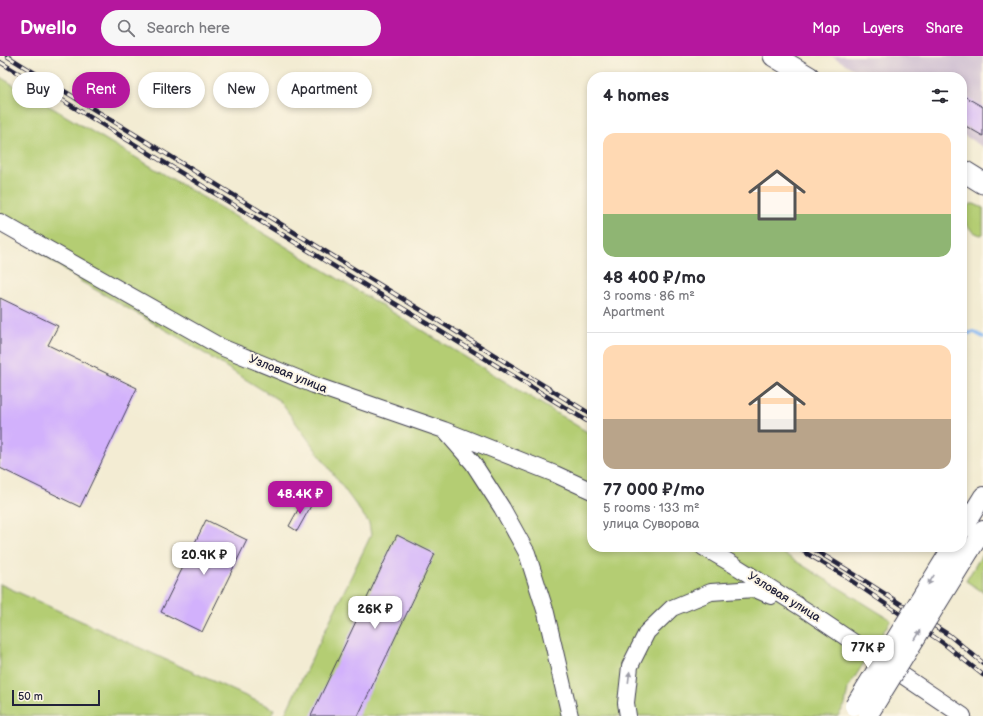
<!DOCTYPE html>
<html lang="en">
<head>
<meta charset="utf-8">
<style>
  body { margin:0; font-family:"Balsamiq Sans",sans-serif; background:#f7f7f7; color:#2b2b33; height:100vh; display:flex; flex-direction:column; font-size:15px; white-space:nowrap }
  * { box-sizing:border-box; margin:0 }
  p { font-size:13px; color:#7c7c81 }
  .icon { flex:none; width:22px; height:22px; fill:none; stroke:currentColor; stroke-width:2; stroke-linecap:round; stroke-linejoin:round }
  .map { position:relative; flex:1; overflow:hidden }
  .side { position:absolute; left:587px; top:16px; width:380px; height:480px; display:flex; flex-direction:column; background:#fff; border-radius:16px; box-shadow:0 2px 6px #0003 }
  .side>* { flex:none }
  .top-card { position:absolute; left:12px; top:16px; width:380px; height:36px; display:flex; gap:8px }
  .scale { position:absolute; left:12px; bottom:10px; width:88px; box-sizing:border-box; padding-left:4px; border:2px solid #22223b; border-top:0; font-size:11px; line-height:14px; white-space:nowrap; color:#22223b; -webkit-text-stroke:3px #fcf5e5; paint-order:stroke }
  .price { position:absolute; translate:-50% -34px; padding:0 9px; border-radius:8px; background:#fff; color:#222; font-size:13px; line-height:26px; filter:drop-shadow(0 1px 2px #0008) }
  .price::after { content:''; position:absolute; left:50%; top:24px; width:12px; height:9px; margin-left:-6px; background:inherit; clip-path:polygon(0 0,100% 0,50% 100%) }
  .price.on { background:#b5179e; color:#fff }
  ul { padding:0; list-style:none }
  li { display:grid; align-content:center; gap:8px; height:212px; padding:0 16px }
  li+li { border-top:1px solid #e1e1e2 }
  li span { display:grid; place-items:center; height:124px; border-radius:12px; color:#555 }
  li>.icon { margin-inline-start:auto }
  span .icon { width:72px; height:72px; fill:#fffc; stroke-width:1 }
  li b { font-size:17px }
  h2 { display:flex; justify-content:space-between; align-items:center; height:48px; padding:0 16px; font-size:17px }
  .pill { padding:0 14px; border-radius:18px; background:#fff; box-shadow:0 2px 6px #0003; font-size:14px; line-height:36px }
  .pill.on { background:#b5179e; color:#fff }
  header { display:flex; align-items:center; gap:24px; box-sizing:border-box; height:56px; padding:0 20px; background:#b5179e; color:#fff }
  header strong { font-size:19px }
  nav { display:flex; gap:22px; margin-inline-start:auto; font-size:14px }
  .search { width:280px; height:36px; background:#f7f7f7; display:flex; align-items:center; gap:10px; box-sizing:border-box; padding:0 14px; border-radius:22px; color:#7c7c81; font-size:15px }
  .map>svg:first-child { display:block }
  .industrial { fill:#cebed1 }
  .green { fill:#b4cd73; stroke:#6b7857 }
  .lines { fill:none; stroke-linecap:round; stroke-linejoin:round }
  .stream { stroke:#86b8f3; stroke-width:3.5 }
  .building { fill:#d2b1fc }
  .tertiary-casing { stroke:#414052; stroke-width:18 }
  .secondary-casing { stroke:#414052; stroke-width:20 }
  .trunk-casing { stroke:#414052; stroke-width:23 }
  .tertiary { stroke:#fff; stroke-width:16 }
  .secondary { stroke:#fff; stroke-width:18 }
  .trunk { stroke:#fff; stroke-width:21 }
  .rail-casing { stroke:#22223b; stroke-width:4.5 }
  .rail { stroke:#fcf5e5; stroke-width:3; stroke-dasharray:9; stroke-linecap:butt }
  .secondary-bridge-casing { stroke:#414052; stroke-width:20; stroke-linecap:butt }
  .secondary-bridge { stroke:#fff; stroke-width:18 }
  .oneway { fill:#9c9ca7 }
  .labels { text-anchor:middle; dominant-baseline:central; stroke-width:4; stroke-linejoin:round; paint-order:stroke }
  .street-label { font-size:12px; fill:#22223b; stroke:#fcf5e5 }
</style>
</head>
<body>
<header>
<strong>Dwello</strong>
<div class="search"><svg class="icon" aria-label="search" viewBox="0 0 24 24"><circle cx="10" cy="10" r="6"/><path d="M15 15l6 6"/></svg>Search here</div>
<nav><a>Map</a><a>Layers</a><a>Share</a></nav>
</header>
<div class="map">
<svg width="983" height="660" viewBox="0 0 983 660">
  <rect width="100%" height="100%" fill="#fcf5e5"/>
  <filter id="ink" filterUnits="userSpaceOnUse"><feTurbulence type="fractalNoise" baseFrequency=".025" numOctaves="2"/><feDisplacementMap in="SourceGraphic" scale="8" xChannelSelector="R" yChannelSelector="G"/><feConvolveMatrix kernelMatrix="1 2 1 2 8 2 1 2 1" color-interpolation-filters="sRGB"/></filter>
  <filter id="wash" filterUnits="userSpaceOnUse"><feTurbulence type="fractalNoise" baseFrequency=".012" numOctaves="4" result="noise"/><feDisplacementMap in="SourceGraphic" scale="16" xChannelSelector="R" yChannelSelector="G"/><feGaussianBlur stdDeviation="0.9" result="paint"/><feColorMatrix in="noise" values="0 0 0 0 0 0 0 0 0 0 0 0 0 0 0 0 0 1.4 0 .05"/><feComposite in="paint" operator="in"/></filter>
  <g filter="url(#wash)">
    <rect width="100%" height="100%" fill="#f3ecd3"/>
    <path class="industrial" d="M 832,0 L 983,0 L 983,91 L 962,78 L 962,21 L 867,21 Z"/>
    <path class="green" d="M 0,21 L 275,184 L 592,379 L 592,491 L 773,491 L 891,564 L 848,632 L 845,649 L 838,660 L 284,660 L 371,479 L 369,467 L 280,345 L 183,284 L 82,226 L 0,168 Z
      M 970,148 L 974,148 L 983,152 L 983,178 L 981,179 C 967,176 958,158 970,148 Z
      M 983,497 L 983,536 L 966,525 Z
      M 0,528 L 274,653 L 271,660 L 0,660 Z"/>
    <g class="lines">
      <path class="stream" d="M 962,279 L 974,276 L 983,281"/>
    </g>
    <g id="blocks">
      <path class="building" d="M 962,39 L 983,51 L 983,80 L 962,68 Z
        M 0,242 L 58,270 L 48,289 L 137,332 L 80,451 L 0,412 Z
        M 304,443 L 312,448 L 297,475 L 289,470 Z
        M 206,464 L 247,484 L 202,576 L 161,556 Z
        M 397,479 L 435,498 L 358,660 L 311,660 Z"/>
    </g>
  </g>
  <g filter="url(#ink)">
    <use href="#blocks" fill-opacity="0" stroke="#414052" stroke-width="1"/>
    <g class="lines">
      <g class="tertiary-casing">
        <path id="tertiary" d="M 0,166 L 221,291 L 314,329 L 444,374 L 555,418 L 592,435
          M 446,376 L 473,407 L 502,452 L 527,497 L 546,557 L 570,660
          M 703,491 L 734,509 L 810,557 L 963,660
          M 628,660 L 626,647 L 630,610 L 647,576 L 672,552 L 711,536 L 755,533 L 771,540"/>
      </g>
      <g class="secondary-casing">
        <path id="secondary" d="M 962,474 L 983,440
          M 970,495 L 983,474"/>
      </g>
      <g class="trunk-casing">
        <path id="trunk" d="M 774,0 L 809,21
          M 962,114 L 983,127"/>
      </g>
      <use href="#tertiary" class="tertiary"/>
      <use href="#secondary" class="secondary"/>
      <use href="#trunk" class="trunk"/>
      <g class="rail-casing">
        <path id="rail" d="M 7,0 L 592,359
          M 0,6 L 592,368
          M 796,491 L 843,519 L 943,587 L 983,619
          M 810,491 L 846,513 L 949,579 L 983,607"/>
      </g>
      <use href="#rail" class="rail"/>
      <g class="secondary-bridge-casing">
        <path id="secondary-bridge" d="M 854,650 L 952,491
          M 868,660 L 970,495"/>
      </g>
      <use href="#secondary-bridge" class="secondary-bridge"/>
    </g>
    <defs><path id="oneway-solid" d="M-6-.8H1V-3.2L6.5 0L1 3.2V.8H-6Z"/></defs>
    <g class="oneway">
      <use href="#oneway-solid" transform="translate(931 524) rotate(122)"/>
      <use href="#oneway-solid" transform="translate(918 579) rotate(-58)"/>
      <use href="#oneway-solid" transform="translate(629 621) rotate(-83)"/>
    </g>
  </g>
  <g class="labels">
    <g class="street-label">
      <text transform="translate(288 318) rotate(22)">Узловая улица</text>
      <text transform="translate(784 541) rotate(32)">Узловая улица</text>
    </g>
  </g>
</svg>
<div class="scale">50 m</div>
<b class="price on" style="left:300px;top:459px">48.4K ₽</b>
<b class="price" style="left:204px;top:520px">20.9K ₽</b>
<b class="price" style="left:375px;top:574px">26K ₽</b>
<b class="price" style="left:868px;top:613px">77K ₽</b>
<div class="top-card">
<a class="pill">Buy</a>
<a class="pill on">Rent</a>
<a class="pill">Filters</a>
<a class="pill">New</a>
<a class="pill">Apartment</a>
</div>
<section class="side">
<h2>4 homes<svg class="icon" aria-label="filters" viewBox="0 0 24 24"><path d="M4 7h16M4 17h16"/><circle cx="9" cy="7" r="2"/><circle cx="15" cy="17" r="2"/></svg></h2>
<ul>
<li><span style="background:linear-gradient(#ffd9b3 65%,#8fb573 0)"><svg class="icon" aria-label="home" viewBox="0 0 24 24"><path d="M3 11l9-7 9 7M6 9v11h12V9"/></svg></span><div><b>48 400 ₽/mo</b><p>3 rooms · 86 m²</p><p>Apartment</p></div></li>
<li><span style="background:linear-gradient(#ffd9b3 60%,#b9a48a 0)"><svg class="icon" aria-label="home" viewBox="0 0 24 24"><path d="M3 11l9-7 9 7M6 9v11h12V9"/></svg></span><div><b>77 000 ₽/mo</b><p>5 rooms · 133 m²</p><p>улица Суворова</p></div></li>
</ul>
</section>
</div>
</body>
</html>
